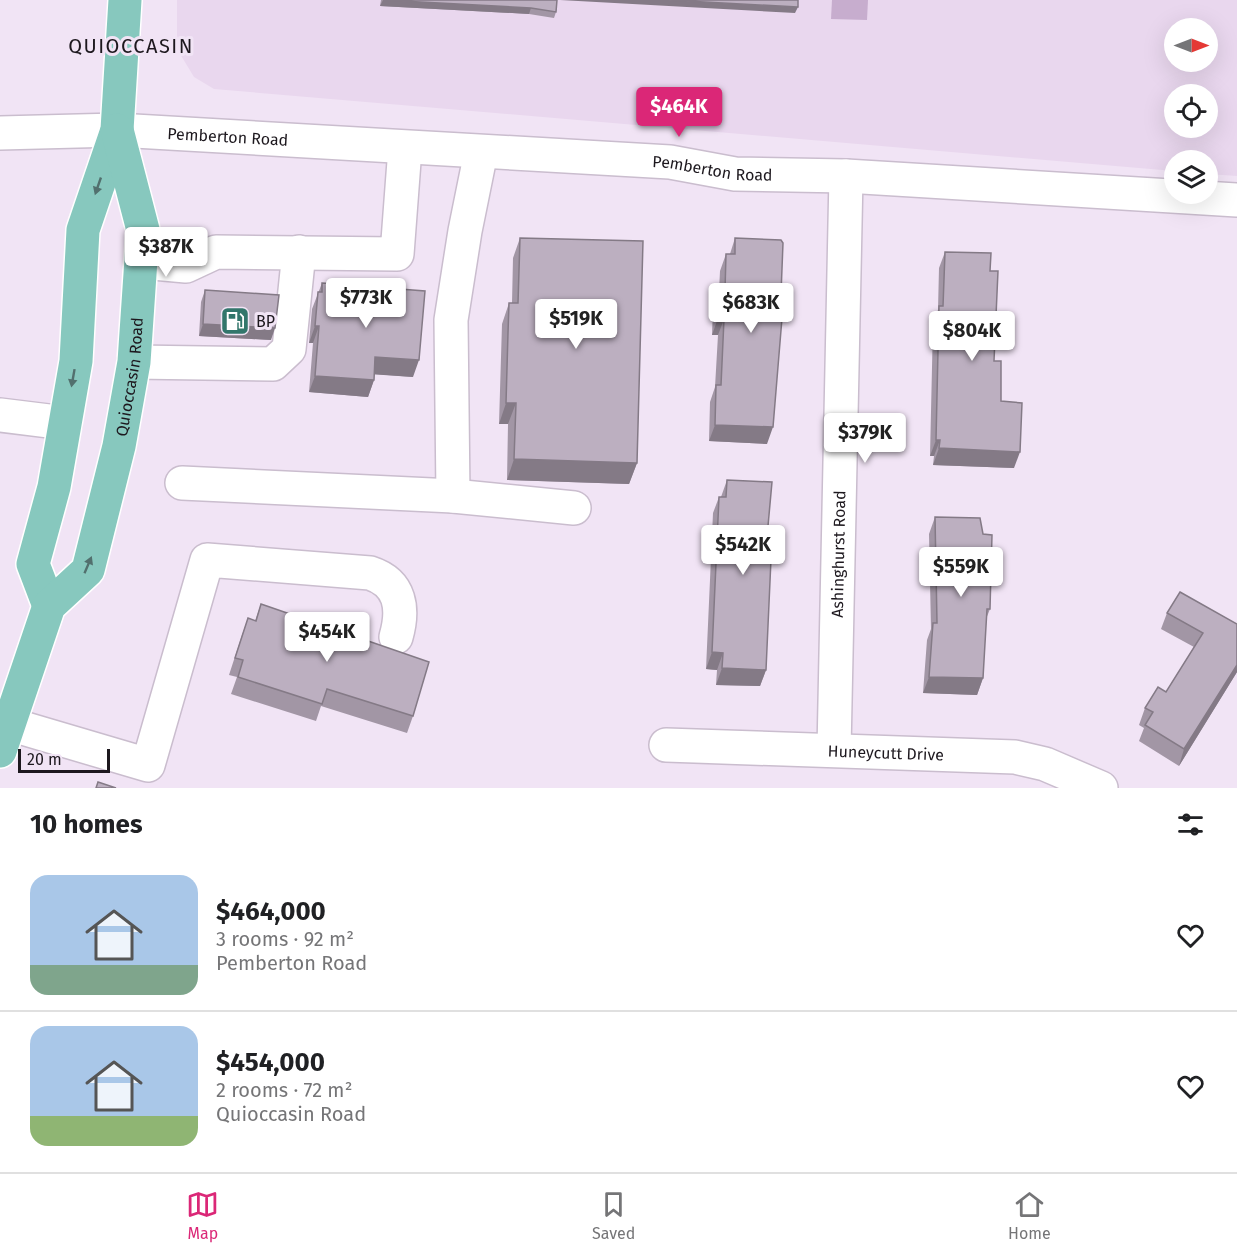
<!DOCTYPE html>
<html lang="en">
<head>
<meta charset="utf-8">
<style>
  body { margin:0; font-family:"Fira Sans",sans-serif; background:#f6f6f6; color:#202124; height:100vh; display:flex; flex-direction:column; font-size:22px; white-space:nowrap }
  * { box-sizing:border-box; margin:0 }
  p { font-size:20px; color:#757577 }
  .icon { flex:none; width:33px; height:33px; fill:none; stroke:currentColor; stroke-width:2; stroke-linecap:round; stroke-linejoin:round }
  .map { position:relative; height:788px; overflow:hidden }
  .drawer { display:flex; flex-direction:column; background:#fff; flex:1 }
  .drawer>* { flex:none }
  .needle { width:39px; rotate:90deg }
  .fabs { position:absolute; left:1164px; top:18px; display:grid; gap:12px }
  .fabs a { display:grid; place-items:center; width:54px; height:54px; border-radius:50%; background:#fff; box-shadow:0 6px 24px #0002; font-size:30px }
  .scale { position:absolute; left:18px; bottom:15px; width:92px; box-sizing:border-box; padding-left:6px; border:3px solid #1d181e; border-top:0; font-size:16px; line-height:21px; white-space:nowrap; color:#1d181e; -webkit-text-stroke:4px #f1e4f5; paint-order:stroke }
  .price { position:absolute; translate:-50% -51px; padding:0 14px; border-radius:6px; background:#fff; color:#222; font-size:20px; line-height:39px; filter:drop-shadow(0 2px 3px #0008) }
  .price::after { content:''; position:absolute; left:50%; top:36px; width:18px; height:14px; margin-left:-9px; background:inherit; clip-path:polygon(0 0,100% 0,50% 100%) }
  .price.current { background:#db2777; color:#fff }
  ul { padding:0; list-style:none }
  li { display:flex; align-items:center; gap:18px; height:150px; padding:0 30px }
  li+li { border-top:2px solid #e0e0e0 }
  li span { display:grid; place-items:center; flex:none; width:168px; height:120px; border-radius:18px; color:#555 }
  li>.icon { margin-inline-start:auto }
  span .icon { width:72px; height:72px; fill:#fffc; stroke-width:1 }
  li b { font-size:26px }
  h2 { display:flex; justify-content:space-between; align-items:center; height:72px; padding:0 30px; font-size:26px }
  .dock { display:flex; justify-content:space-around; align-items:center; height:84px; border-top:2px solid #e0e0e0; background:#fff; font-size:16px; color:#757577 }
  .dock a { display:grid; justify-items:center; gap:3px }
  .dock .current { color:#db2777 }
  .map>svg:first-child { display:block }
  .built { fill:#e9d7ee; fill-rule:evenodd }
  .green { fill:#c7adce }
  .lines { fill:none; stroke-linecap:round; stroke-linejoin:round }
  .minor-casing { stroke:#cabdce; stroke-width:36 }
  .major-casing { stroke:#fff; stroke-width:36 }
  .minor { stroke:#fff; stroke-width:33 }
  .major { stroke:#87c8be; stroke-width:33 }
  .wall { fill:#a296a5 }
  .shaded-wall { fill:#847a86 }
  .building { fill:#bcafc0; stroke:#847a86; stroke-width:1.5 }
  .oneway { fill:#52706e }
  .labels { text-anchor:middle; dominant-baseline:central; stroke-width:6; stroke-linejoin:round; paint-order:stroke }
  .street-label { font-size:16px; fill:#1d181e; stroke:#f1e4f5 }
  .poi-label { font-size:16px; fill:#1d181e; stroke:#f1e4f5; text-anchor:start }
  .quarter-label { font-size:20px; letter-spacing:1.5px; fill:#1d181e; stroke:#f1e4f5 }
</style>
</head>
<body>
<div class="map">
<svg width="1237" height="788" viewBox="0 0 1237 788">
  <rect width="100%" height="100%" fill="#f1e4f5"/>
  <path class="built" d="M 177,0 L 1237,0 L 1237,176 L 1208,174 L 1208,160 L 1174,160 L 1174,171 L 214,89 L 194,77 L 177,49 ZM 1174,28 L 1208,28 L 1208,62 L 1174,62 ZM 1174,94 L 1208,94 L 1208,128 L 1174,128 Z"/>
  <path class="green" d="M 832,0 L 868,0 L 867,20 L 831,19 Z"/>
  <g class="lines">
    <g class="minor-casing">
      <g id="minor">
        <path id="s1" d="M 0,133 L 117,130 L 670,162 L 735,174 L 846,176 L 1237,200"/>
        <path d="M 142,262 L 186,266 L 216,252 L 397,254 L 405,148"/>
        <path d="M 134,362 L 273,364 L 289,349 L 299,252"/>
        <path d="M 0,415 L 65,423"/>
        <path d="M 182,483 L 453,496 L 574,508"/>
        <path d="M 453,496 L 451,320 L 465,231 L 481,152"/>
        <path d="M 9,724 L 148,765 L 207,560 L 370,573 C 401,583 404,609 396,637"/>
        <path id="s2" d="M 666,745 L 1015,757 L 1045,764 L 1101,788"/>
        <path id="s3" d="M 834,750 L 846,176"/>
      </g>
    </g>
    <g class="major-casing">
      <g id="major">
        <path d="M 49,606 L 33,564 L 54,487 L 76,361 L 83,230 L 117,130 L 125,0"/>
        <path id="s4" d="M 0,751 L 49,606 L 88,570 L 119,446 L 134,362 L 143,230 L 117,130"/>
      </g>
    </g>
    <use href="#minor" class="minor"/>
    <use href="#major" class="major"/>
  </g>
  <path class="wall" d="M 381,0 L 557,0 L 556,12 L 554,18 L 529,14 L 380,6 Z
    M 520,238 L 637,463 L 629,484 L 507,480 L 508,424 L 499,424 L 502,324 L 509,303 L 512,303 L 513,258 Z
    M 735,238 L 767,444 L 709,441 L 710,402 L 715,387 L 718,335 L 712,335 L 713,307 L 719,291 L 720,271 L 726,254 L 730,254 Z
    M 945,252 L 990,271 L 994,361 L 1001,401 L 1014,468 L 933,465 L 934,456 L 930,456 L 933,323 L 938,310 L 939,268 Z
    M 322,283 L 413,377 L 374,374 L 374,380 L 368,397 L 309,392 L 313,343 L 309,343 L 312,309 Z
    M 205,290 L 271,340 L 199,336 L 201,302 Z
    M 727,480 L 767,537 L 766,670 L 760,686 L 716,685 L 717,670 L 706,669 L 713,513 L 719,497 L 721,497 Z
    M 935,517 L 990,609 L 986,619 L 983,678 L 977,695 L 923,693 L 927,640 L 931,629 L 929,534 Z
    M 261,604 L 413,716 L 407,733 L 321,706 L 316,721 L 231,694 L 237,677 L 229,675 L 242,635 L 248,618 L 255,621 Z
    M 1167,613 L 1237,624 L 1237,672 L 1179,766 L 1139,741 L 1144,728 L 1139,725 L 1145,708 L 1166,692 L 1194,647 L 1161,629 Z"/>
  <path class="shaded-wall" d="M 383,0 L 531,8 L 529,14 L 380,6 Z
    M 560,0 L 668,0 L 798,7 L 795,13 Z
    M 718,318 L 724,319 L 718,335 L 712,335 Z
    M 203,324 L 275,328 L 271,340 L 199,336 Z
    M 315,326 L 319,326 L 313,343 L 309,343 Z
    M 375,357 L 419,360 L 413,377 L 369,374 Z
    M 315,376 L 374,380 L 368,397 L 309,392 Z
    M 506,403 L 516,403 L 508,424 L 499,424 Z
    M 715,425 L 773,427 L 767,444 L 709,441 Z
    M 936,440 L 940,440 L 934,456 L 930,456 Z
    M 939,448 L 1020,452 L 1014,468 L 933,465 Z
    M 514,459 L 637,463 L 629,484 L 507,480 Z
    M 712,652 L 723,653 L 717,670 L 706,669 Z
    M 1237,665 L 1237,672 L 1179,766 L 1184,749 Z
    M 722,668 L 766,670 L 760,686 L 716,685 Z
    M 929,677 L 983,678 L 977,695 L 923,693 Z"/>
  <path class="building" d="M 383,0 L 557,0 L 556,12 L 531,8 Z
    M 668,0 L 798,0 L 798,7 Z
    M 520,238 L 643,241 L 637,463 L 514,459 L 516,403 L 506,403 L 508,333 L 509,303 L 518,303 Z
    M 735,238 L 781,240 L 783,243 L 781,294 L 784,294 L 773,427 L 715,425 L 716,385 L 721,385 L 724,319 L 718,318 L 719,291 L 725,291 L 726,254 L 735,254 Z
    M 945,252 L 991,253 L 990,271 L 998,271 L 994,361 L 1001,361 L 1001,401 L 1022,403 L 1020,452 L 939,448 L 940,440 L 936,440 L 939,306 L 943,306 Z
    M 322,283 L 425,291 L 419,360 L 375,357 L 374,380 L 315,376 L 319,326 L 315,326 L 318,292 L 322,292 Z
    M 205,290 L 279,295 L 275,328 L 203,324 Z
    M 727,480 L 772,482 L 767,537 L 772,537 L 766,670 L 722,668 L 723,653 L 712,652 L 719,497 L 726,497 Z
    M 935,517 L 980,518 L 983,534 L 992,535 L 990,609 L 987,609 L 983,678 L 929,677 L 933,623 L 937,623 Z
    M 1180,592 L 1237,624 L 1237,665 L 1184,749 L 1145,725 L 1153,712 L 1145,708 L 1158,687 L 1166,692 L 1203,633 L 1167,613 Z
    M 261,604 L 429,662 L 413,716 L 327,689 L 322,704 L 238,677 L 243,660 L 235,658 L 248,618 L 256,621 Z
    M 98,782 L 116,788 L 96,788 Z"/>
  <defs><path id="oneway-solid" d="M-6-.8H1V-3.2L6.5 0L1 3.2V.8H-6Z" transform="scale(1.5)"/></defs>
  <g class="oneway">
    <use href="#oneway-solid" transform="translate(98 186) rotate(109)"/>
    <use href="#oneway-solid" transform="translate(73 378) rotate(100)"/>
    <use href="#oneway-solid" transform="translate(88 565) rotate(-67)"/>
  </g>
  <defs>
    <g id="fuel-square" transform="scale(1.5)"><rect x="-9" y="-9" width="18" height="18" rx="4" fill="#32766b" stroke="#f1e4f5"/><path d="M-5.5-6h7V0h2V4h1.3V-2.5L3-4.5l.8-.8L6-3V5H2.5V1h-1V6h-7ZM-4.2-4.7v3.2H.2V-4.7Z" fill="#fff"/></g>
  </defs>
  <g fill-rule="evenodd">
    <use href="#fuel-square" x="235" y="321"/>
  </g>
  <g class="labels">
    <g class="street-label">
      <text stroke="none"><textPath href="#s1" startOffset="228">Pemberton Road</textPath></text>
      <text stroke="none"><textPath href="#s1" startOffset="714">Pemberton Road</textPath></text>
      <text stroke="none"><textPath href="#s4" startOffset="404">Quioccasin Road</textPath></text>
      <text stroke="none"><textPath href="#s3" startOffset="196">Ashinghurst Road</textPath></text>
      <text stroke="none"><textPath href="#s2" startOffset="220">Huneycutt Drive</textPath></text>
    </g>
    <g class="poi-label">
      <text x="256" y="321">BP</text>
    </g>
    <g class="quarter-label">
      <text x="131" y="46">QUIOCCASIN</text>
    </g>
  </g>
</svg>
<div class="fabs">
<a><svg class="needle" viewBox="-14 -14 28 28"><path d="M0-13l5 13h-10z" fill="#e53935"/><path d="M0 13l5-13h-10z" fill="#757577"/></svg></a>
<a><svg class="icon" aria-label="locate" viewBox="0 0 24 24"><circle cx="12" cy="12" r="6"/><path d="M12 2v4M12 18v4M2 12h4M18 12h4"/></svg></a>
<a><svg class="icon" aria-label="layers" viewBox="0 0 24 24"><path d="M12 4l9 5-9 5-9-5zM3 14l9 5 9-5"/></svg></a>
</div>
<div class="scale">20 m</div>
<b class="price current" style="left:679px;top:138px">$464K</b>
<b class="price" style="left:166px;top:278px">$387K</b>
<b class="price" style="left:366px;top:329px">$773K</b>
<b class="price" style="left:751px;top:334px">$683K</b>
<b class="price" style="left:576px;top:350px">$519K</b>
<b class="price" style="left:972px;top:362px">$804K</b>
<b class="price" style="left:865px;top:464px">$379K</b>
<b class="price" style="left:743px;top:576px">$542K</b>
<b class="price" style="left:961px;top:598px">$559K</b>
<b class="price" style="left:327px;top:663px">$454K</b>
</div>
<section class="drawer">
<h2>10 homes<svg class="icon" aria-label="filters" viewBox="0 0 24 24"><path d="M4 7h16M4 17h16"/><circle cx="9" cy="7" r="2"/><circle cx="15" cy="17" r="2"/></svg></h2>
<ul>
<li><span style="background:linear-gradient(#a9c7e8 75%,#7fa58c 0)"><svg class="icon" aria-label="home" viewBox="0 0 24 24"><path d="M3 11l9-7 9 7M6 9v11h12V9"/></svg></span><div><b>$464,000</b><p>3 rooms · 92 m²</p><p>Pemberton Road</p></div><svg class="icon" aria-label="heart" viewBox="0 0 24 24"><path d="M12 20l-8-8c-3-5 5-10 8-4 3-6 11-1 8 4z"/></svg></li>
<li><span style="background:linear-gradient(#a9c7e8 75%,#8fb573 0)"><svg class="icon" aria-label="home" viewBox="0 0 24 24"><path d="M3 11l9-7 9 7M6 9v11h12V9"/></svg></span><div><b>$454,000</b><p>2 rooms · 72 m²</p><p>Quioccasin Road</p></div><svg class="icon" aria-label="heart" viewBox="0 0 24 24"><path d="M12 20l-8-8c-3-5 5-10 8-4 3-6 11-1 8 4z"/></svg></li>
</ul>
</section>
<nav class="dock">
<a class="current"><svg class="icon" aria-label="map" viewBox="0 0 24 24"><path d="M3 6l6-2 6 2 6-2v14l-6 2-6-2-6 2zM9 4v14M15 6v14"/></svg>Map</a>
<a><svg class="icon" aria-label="saved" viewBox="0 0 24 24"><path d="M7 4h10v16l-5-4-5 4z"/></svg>Saved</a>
<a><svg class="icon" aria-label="home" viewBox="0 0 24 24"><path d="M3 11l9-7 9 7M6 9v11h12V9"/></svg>Home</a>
</nav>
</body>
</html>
